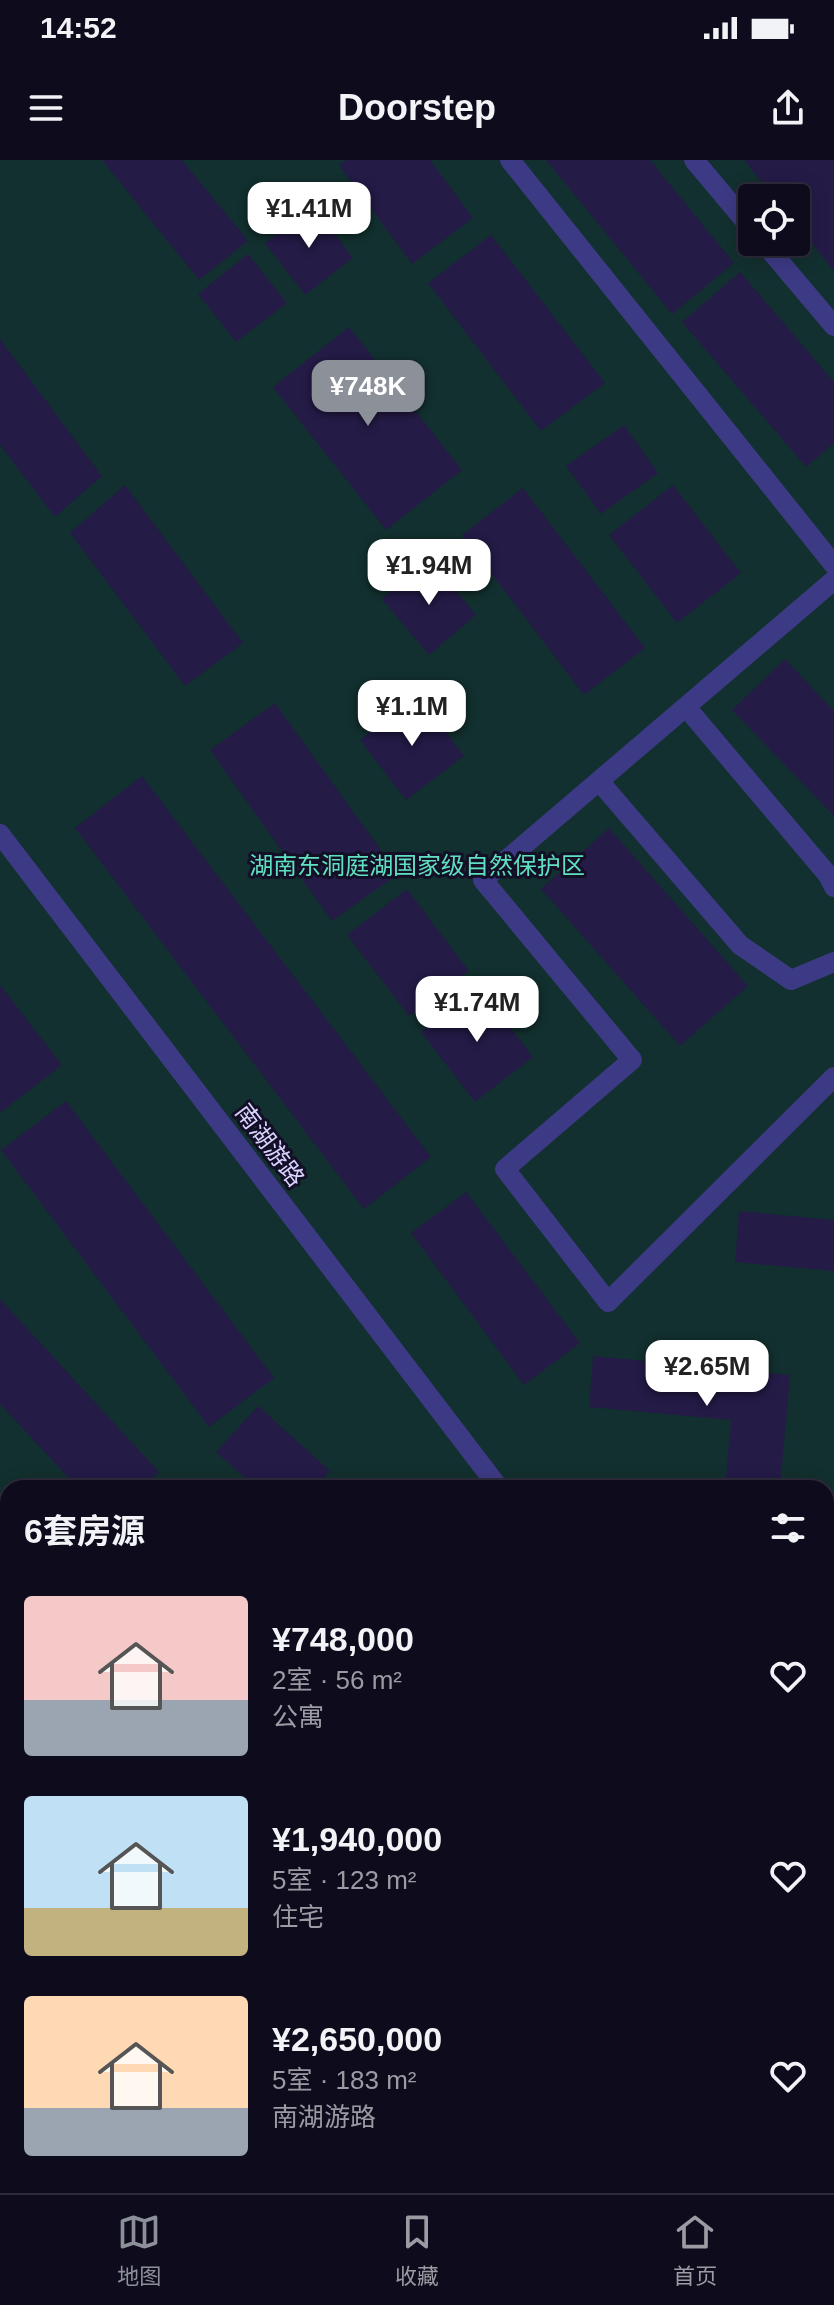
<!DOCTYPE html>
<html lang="zh">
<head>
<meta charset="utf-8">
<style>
  body { margin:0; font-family:Arial,"Noto Sans SC",sans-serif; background:#1c1929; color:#f1f3f6; height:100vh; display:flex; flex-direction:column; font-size:30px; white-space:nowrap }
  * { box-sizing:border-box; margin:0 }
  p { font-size:26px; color:#9b9ba3 }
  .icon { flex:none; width:44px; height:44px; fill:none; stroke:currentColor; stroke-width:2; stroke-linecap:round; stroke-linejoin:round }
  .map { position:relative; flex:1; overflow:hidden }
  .details { position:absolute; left:0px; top:1320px; width:834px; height:714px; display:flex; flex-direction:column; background:#0e0b1c; border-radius:24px 24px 0 0; box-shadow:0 4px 20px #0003,0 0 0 2px #2e2b3b }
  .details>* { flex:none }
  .tools { position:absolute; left:738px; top:24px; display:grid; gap:16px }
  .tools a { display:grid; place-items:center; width:72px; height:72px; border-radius:8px; background:#0e0b1c; box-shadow:0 4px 20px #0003,0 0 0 2px #2e2b3b; font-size:40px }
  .price { position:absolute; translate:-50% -68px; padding:0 18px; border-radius:16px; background:#fff; color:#222; font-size:26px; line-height:52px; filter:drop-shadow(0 2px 4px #0008) }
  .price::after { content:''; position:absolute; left:50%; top:48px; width:24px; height:18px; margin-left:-12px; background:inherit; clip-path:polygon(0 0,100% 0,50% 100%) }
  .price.on { background:#8c9099; color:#fff }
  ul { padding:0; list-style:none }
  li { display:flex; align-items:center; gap:24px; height:200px; padding:0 24px }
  li span { display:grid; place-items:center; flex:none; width:224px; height:160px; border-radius:8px; color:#555 }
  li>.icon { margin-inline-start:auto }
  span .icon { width:96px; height:96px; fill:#fffc; stroke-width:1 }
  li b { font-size:34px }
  h2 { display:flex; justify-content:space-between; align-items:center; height:96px; padding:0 24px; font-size:34px }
  .status { display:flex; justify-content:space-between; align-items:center; height:56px; padding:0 40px; background:#0e0b1c; direction:ltr }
  .status svg { height:22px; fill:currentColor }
  header { display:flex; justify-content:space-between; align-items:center; height:104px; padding:0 24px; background:#0e0b1c; font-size:36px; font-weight:600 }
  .tabs { display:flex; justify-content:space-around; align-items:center; height:112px; border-top:2px solid #2e2b3b; background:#0e0b1c; font-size:22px; color:#9b9ba3 }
  .tabs a { display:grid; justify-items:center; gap:4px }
  .tabs .on { color:#8c9099 }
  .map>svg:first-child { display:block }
  .green { fill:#12302f; fill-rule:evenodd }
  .building { fill:#241b47 }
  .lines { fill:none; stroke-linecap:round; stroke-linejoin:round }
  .minor { stroke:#3d3a85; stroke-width:20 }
  .tertiary { stroke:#3d3a85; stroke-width:20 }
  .secondary { stroke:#6f6bff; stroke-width:20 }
  .labels { text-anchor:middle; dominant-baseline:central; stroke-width:6; stroke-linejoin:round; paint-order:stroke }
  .park-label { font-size:24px; fill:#5fe0c0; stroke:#130f26 }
  .street-label { font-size:24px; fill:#d9d4ff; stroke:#130f26 }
</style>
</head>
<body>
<div class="status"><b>14:52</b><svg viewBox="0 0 49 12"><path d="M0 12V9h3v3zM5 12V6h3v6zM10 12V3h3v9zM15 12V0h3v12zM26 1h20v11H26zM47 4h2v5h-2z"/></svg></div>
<header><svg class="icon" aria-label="menu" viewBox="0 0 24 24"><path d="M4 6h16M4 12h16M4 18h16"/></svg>Doorstep<svg class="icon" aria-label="share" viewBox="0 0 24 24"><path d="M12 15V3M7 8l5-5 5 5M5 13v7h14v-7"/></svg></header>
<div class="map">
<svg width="834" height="2033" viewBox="0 0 834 2033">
  <rect width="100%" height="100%" fill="#130f26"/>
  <path class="green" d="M 0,0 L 834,0 L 834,2033 L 0,2033 ZM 752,38 L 796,38 L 796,82 L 752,82 ZM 8,1328 L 826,1328 L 826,2026 L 8,2026 Z"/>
  <path class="building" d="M 102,0 L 182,0 L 248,81 L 199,120 Z
    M 346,0 L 430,0 L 473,58 L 412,104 L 339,5 Z
    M 546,0 L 650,0 L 734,103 L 672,154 Z
    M 744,0 L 834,0 L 834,111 L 796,64 L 796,38 L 775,38 Z
    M 314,46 L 353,98 L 305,135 L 265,83 Z
    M 491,75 L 605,223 L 541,271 L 428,123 Z
    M 248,94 L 287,143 L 236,182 L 198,134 Z
    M 740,112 L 834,222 L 834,283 L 806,307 L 682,162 Z
    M 349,167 L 462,310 L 386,370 L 273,227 Z
    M 0,179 L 102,316 L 55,357 L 0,285 Z
    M 624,265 L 658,313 L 601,354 L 566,306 Z
    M 125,325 L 243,483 L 185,526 L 70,373 Z
    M 673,325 L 741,413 L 677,463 L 609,375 Z
    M 523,328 L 645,488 L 584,535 L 462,375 Z
    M 430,399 L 476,455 L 429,495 L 382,439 Z
    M 785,499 L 834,551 L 834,656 L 732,550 Z
    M 418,536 L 464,596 L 406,640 L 360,580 Z
    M 275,543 L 398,714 L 332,761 L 210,590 Z
    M 142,616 L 431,997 L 364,1049 L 75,668 Z
    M 609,668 L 748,826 L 680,886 L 541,729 Z
    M 407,729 L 469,811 L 409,856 L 347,775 Z
    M 0,825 L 62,905 L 0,953 Z
    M 478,826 L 533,897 L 475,942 L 421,872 Z
    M 66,941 L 274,1218 L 209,1267 L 1,990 Z
    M 466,1032 L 580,1183 L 524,1225 L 411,1073 Z
    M 739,1051 L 834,1060 L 834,1111 L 735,1102 Z
    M 0,1139 L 159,1312 L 142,1328 L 78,1328 L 0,1244 Z
    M 593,1196 L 790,1215 L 780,1328 L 725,1328 L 731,1260 L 589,1247 Z
    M 258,1246 L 330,1311 L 315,1328 L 256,1328 L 216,1292 Z
    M 0,1357 L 8,1365 L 8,1462 L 0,1453 Z
    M 826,1485 L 834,1486 L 834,1537 L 826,1536 Z
    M 8,1729 L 8,1830 L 0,1820 L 0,1735 Z
    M 8,1984 L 8,2026 L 65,2026 L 71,2033 L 0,2033 L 0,1990 Z
    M 165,2026 L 265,2026 L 271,2033 L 171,2033 Z"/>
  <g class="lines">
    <path class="minor" d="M 510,0 L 834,405
      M 694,0 L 752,69
      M 763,82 L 834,166
      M 834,420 L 483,720 L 632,900 L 505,1009 L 608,1142 L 834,917
      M 686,547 L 828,715 L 834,727
      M 599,621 L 740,785 L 791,820 L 834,802
      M 826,1417 L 834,1409
      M 0,1963 L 8,1956"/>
    <path class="tertiary" d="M 0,674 L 499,1328
      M 826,1756 L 834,1766"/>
    <path class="secondary" d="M 0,1652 L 8,1647
      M 0,1683 L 8,1679"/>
  </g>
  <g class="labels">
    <g class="park-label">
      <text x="417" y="705">湖南东洞庭湖国家级自然保护区</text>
    </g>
    <g class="street-label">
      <text transform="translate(270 985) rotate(53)">南湖游路</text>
    </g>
  </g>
</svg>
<div class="tools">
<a><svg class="icon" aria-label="locate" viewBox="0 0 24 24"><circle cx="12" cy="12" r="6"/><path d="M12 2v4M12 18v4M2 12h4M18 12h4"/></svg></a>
</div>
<b class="price" style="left:309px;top:90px">¥1.41M</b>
<b class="price on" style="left:368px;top:268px">¥748K</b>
<b class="price" style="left:429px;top:447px">¥1.94M</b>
<b class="price" style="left:412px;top:588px">¥1.1M</b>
<b class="price" style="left:477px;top:884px">¥1.74M</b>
<b class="price" style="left:707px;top:1248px">¥2.65M</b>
<section class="details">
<h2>6套房源<svg class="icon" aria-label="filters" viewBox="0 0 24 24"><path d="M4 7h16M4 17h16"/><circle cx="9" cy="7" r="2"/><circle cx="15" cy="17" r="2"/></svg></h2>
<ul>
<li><span style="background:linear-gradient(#f6c9c9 65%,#9aa5b1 0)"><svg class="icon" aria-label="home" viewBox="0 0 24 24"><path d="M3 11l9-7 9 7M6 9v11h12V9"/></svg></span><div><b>¥748,000</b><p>2室 · 56 m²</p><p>公寓</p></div><svg class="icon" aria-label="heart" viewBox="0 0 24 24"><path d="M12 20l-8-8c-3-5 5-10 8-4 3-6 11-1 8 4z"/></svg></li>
<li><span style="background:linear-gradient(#bfe0f5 70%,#c2b280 0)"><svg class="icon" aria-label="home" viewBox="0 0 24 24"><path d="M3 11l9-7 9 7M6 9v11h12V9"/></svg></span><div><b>¥1,940,000</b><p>5室 · 123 m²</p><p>住宅</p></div><svg class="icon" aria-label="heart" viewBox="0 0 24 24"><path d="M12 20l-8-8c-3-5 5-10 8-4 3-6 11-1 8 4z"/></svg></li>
<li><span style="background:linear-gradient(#ffd9b3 70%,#9aa5b1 0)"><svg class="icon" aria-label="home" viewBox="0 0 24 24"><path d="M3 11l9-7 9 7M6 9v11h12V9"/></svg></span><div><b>¥2,650,000</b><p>5室 · 183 m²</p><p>南湖游路</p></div><svg class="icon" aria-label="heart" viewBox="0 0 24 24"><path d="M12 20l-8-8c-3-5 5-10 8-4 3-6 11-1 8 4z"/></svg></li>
</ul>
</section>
</div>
<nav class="tabs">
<a class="on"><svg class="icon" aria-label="map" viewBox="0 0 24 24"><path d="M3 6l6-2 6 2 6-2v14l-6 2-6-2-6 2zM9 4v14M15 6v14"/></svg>地图</a>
<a><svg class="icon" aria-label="saved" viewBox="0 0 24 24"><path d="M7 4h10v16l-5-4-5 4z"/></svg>收藏</a>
<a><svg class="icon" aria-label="home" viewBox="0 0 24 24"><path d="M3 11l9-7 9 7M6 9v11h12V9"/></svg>首页</a>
</nav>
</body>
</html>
